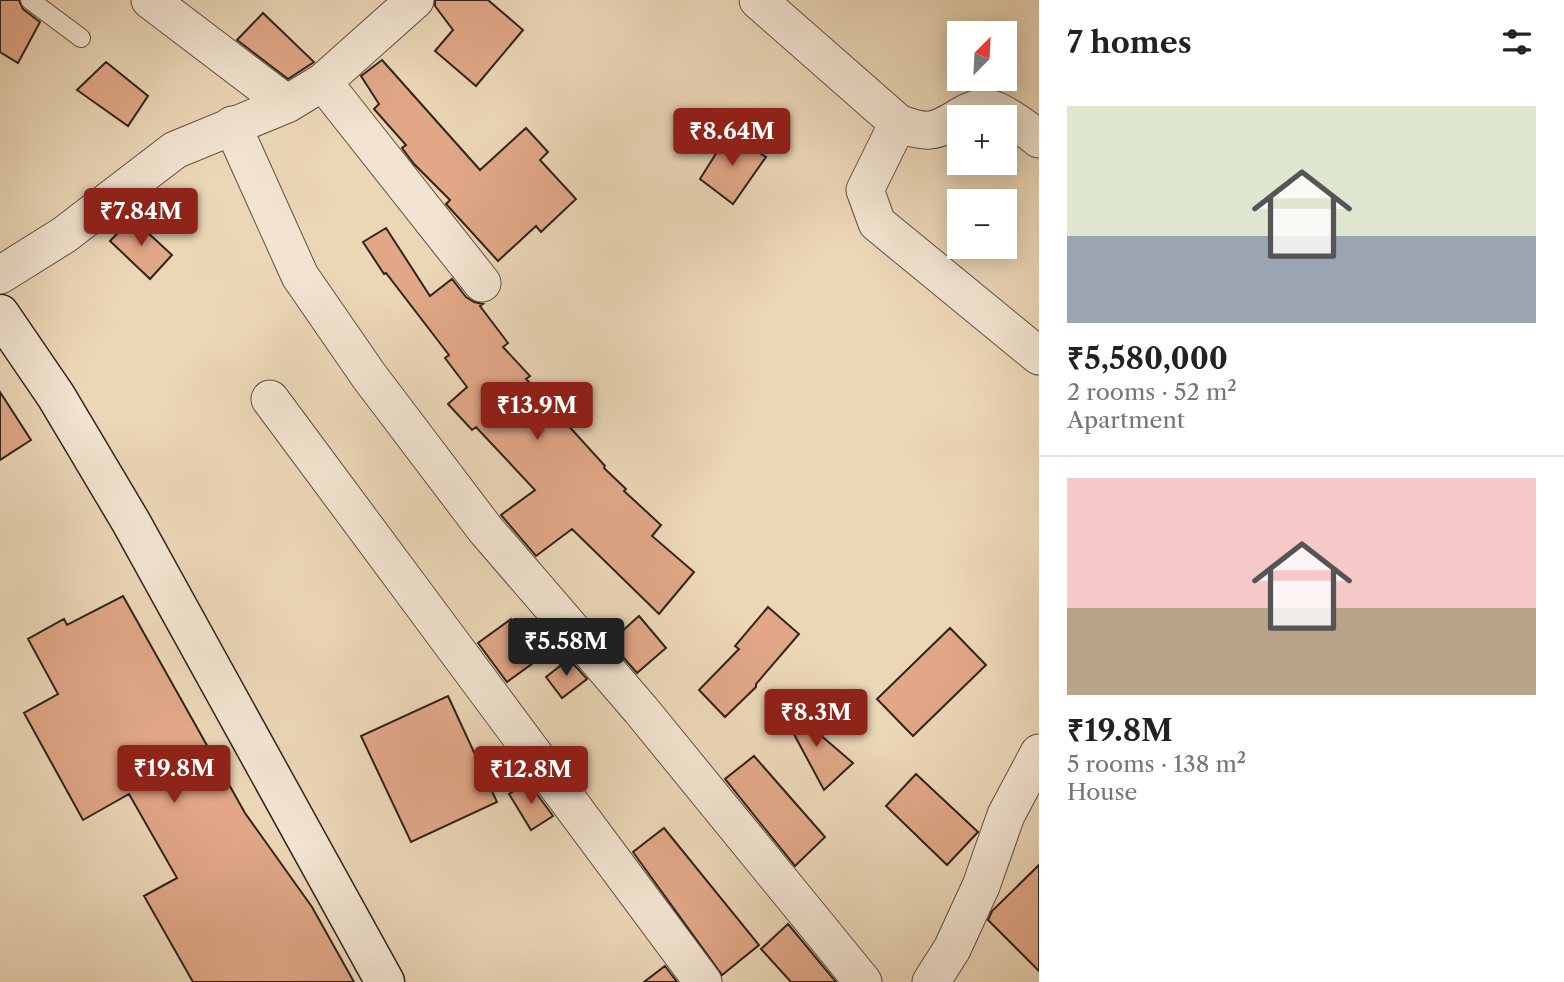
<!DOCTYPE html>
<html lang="en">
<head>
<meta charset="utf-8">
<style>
  body { margin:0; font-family:"Libre Caslon Text",serif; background:#f2f2f2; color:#222; height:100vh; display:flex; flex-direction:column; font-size:26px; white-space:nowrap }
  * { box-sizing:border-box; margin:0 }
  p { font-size:23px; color:#767676 }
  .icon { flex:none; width:38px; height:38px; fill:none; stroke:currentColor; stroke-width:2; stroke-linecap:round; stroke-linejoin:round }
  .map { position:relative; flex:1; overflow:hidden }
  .panel { display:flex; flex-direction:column; background:#fff; width:525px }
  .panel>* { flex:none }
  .needle { width:46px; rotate:24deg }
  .fabs { position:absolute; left:947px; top:21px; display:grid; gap:14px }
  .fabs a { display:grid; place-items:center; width:70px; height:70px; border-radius:0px; background:#fff; box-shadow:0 4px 18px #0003; font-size:35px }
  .price { position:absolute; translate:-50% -60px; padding:0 16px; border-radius:7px; background:#8f2418; color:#fff; font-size:23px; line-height:46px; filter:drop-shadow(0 2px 4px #0008) }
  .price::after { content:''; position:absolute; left:50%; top:42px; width:21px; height:16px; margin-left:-10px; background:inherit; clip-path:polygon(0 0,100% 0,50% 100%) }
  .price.on { background:#222; color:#fff }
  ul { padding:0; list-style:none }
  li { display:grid; align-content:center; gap:14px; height:371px; padding:0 28px }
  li+li { border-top:2px solid #e0e0e0 }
  li span { display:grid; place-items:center; height:217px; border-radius:0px; color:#555 }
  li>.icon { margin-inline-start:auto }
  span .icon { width:126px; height:126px; fill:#fffc; stroke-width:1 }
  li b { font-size:30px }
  h2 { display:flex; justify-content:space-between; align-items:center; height:84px; padding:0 28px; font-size:30px }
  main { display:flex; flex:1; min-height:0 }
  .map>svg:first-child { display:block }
  .building { fill:#e1a787; stroke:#30241b; stroke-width:2 }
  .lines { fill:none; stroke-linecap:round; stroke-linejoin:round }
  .lane-casing { stroke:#5f5042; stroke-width:20 }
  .street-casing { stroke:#5f5042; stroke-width:39 }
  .secondary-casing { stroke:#30241b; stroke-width:41 }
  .lane { stroke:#f2e4d0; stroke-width:18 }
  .street { stroke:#f2e4d0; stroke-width:37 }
  .secondary { stroke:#f2e4d0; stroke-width:38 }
</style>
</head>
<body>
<main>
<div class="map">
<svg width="1039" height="982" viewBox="0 0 1039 982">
  <rect width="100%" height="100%" fill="#ebd6b6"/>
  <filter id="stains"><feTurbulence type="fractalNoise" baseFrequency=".00286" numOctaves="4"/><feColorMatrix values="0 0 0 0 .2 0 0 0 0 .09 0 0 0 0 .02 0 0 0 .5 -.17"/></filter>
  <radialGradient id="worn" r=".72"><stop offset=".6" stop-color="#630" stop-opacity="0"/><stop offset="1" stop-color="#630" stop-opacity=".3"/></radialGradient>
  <path class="building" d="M 0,0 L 19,0 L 23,9 L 40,22 L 18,63 L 0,52 Z
    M 435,0 L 488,0 L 523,30 L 476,86 L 435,51 L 453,30 L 435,6 Z
    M 263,13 L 314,62 L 288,79 L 237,40 Z
    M 382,60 L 480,170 L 526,128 L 548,152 L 540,160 L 576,199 L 541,232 L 536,226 L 498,261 L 446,204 L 450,200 L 414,164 L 402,148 L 406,145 L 374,109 L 379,104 L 361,76 Z
    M 106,62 L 148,96 L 128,126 L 77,90 Z
    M 729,133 L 766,157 L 733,204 L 700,179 Z
    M 132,218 L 172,255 L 150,279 L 110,241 Z
    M 386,228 L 430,296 L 452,279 L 466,297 L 474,302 L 483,304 L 480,306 L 508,343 L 503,347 L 530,376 L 526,379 L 605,466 L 604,468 L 626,489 L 624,491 L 661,525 L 652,536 L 694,572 L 659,614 L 572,529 L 536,556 L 501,515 L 535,490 L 476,427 L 472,430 L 448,404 L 467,387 L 445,358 L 449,355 L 386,273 L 384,274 L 363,242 Z
    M 0,392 L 31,440 L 0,460 Z
    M 123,596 L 245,813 L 312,907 L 354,982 L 193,982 L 144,896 L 177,878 L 129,794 L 83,820 L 24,713 L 58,694 L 28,639 L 64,619 L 67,625 Z
    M 768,607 L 799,634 L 756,684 L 756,687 L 725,717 L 699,690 L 739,649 L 735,646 Z
    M 639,616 L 666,648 L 637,673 L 610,642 Z
    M 511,619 L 540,658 L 507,682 L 478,643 Z
    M 950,628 L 986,665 L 913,736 L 877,699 Z
    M 569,659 L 587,679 L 562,698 L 546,677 Z
    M 448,696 L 497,802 L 411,842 L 361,736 Z
    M 776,697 L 853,763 L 824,790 L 775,699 Z
    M 754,756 L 825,837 L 795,866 L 725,779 Z
    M 916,774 L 978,832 L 947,865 L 886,806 Z
    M 528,782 L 553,816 L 531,830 L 509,794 Z
    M 664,828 L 759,945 L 722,975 L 633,852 Z
    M 1039,865 L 1039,971 L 988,920 L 992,911 Z
    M 788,924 L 836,982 L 791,982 L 761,949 Z
    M 665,966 L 677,982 L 644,982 Z"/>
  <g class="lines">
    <g class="lane-casing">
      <path id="lane" d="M 30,0 L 81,38"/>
    </g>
    <g class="street-casing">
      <path id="street" d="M 150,0 L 287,104
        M 758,0 L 898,123 C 909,127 919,131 930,130 C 955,127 970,99 997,111 C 1012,118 1026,129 1039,139
        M 323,82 L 482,283
        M 898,123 L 865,190 L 877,223 L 1039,356
        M 232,125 L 300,276 L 369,376 L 485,529 L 641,710 L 863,982
        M 0,275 L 64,235 L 175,150 L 287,104 L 323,82 L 415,0
        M 270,399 L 703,982
        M 931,982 L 952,949 L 981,886 L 1006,815 L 1039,753"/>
    </g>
    <g class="secondary-casing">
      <path id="secondary" d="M 0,314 L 56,396 L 131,522 L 385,982"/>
    </g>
    <use href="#lane" class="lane"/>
    <use href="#street" class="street"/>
    <use href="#secondary" class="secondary"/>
  </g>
  <rect width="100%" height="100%" filter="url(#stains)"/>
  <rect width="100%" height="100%" fill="url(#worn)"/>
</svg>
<div class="fabs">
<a><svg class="needle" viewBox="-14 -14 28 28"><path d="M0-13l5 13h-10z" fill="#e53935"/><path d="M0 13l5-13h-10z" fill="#767676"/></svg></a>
<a>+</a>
<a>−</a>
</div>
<b class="price" style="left:732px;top:168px">₹8.64M</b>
<b class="price" style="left:141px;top:248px">₹7.84M</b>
<b class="price" style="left:537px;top:442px">₹13.9M</b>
<b class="price on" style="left:566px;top:678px">₹5.58M</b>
<b class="price" style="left:816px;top:749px">₹8.3M</b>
<b class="price" style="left:174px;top:805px">₹19.8M</b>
<b class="price" style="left:531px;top:806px">₹12.8M</b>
</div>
<section class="panel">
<h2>7 homes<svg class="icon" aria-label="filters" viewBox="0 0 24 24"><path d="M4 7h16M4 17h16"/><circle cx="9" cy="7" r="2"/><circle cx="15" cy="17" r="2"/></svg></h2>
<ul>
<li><span style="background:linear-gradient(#dfe7d0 60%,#9aa5b1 0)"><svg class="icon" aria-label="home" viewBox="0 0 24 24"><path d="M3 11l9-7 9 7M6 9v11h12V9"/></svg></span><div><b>₹5,580,000</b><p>2 rooms · 52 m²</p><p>Apartment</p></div></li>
<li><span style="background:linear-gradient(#f6c9c9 60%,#b9a48a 0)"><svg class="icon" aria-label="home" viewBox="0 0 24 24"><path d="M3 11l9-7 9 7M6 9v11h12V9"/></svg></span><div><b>₹19.8M</b><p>5 rooms · 138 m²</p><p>House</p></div></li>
</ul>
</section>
</main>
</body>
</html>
